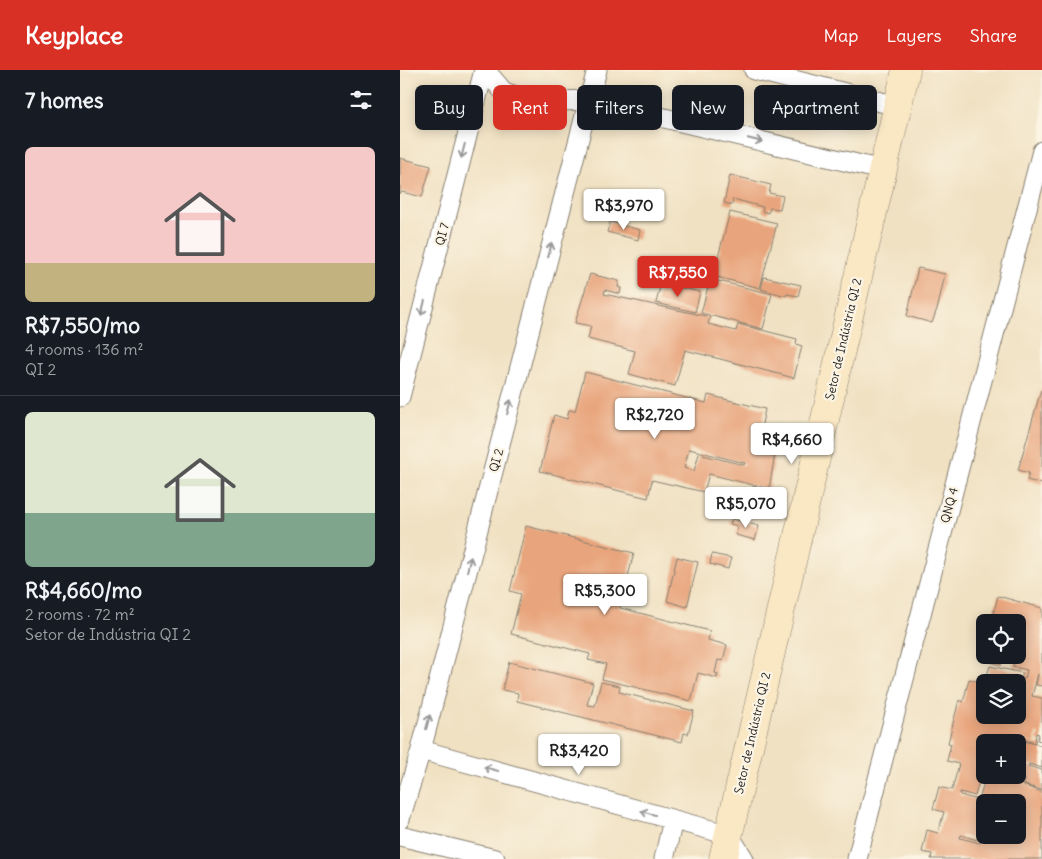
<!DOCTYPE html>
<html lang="en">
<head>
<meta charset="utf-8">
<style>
  body { margin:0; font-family:Delius,sans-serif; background:#242831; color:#f1f3f6; height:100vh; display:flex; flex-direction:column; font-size:19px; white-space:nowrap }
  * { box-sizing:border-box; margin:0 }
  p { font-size:16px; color:#9ea1a6 }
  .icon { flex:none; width:28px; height:28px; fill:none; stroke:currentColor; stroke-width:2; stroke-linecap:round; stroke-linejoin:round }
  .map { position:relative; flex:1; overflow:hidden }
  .drawer { display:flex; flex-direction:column; background:#171b24; width:400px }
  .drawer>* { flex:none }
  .guide { position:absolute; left:15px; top:15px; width:475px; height:45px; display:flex; gap:10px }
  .tools { position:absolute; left:576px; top:544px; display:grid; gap:10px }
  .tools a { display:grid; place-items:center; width:50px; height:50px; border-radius:8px; background:#171b24; box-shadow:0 2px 12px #0003; font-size:25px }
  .price { position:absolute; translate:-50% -42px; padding:0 11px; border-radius:5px; background:#fff; color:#222; font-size:16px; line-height:32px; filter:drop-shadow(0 1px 2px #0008) }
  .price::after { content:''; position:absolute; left:50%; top:30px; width:15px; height:11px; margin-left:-8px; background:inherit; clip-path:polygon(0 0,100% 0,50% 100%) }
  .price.current { background:#d93025; color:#fff }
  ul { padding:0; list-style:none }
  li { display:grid; align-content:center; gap:10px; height:265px; padding:0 25px }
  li+li { border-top:1px solid #363941 }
  li span { display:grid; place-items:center; height:155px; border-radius:8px; color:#555 }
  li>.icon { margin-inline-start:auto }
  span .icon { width:90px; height:90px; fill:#fffc; stroke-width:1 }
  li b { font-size:21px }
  h2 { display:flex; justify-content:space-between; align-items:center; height:60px; padding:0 25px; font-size:21px }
  .tag { padding:0 18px; border-radius:8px; background:#171b24; box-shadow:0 2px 12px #0003; font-size:18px; line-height:45px }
  .tag.current { background:#d93025; color:#fff }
  header { display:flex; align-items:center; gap:30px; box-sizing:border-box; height:70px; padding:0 25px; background:#d93025; color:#fff }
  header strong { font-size:24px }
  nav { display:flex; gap:28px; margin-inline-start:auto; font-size:18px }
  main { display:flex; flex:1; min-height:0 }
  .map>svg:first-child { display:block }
  .building { fill:#e8a47c; fill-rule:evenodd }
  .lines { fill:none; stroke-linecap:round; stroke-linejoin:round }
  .street-casing { stroke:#867e6f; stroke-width:21 }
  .secondary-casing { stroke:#867e6f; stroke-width:29 }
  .street { stroke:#fff; stroke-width:19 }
  .secondary { stroke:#fae7c3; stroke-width:28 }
  .oneway { stroke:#999 }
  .labels { text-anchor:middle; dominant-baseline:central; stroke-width:4.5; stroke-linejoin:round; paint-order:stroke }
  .street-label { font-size:12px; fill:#1c1c1c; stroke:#fcf5e5 }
</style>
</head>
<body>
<header>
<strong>Keyplace</strong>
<nav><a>Map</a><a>Layers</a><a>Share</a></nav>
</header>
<main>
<section class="drawer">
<h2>7 homes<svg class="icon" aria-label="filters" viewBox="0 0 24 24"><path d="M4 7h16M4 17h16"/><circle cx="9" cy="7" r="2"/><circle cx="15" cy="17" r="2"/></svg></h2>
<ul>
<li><span style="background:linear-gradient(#f6c9c9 75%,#c2b280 0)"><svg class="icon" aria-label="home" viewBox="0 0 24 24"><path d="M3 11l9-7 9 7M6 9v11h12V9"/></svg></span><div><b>R$7,550/mo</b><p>4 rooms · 136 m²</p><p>QI 2</p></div></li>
<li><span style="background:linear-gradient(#dfe7d0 65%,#7fa58c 0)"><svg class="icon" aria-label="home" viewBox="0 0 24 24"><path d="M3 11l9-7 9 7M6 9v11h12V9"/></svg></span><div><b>R$4,660/mo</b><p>2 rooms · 72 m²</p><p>Setor de Indústria QI 2</p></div></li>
</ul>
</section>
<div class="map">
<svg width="642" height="789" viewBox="0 0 642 789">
  <rect width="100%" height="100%" fill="#fcf5e5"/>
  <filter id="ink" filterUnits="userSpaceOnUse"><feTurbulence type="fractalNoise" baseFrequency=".02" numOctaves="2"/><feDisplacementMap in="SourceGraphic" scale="10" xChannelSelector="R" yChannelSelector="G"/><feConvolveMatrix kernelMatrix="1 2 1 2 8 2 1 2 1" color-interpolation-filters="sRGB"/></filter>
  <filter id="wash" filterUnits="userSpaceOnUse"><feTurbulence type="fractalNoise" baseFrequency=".0096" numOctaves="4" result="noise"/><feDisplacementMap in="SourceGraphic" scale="20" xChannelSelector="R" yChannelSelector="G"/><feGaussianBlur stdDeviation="1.12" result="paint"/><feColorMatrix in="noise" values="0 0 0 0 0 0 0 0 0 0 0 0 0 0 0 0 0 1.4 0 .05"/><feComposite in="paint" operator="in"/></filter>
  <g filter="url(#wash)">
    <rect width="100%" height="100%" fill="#f0e1c2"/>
    <g id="blocks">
      <path class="building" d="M 0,88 L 31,96 L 22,127 L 2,122 L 0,124 Z
        M 330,105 L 371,115 L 369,123 L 383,126 L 380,139 L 370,138 L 368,143 L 362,141 L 363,137 L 333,129 L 332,135 L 324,133 Z
        M 330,142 L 377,153 L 360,218 L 313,206 Z
        M 210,152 L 240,160 L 238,170 L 207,162 Z
        M 518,198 L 545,204 L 538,236 L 532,253 L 507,246 Z
        M 190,204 L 219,211 L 218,217 L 221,218 L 220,224 L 205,220 L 204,224 L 310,247 L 308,254 L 336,261 L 338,254 L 397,269 L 396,274 L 402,276 L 394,308 L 285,280 L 275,316 L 229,304 L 235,281 L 188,269 L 191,256 L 175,253 Z
        M 364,207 L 401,215 L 398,226 L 387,224 L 386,226 L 361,219 Z
        M 310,209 L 372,224 L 363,259 L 301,243 Z
        M 261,213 L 300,222 L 295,242 L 256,233 Z
        M 185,302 L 306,333 L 308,325 L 365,339 L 357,379 L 375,384 L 369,419 L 309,404 L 304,422 L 252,410 L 248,428 L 140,401 L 154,345 L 167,349 L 169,340 L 175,341 ZM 289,379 L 345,393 L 344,395 L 299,384 L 294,401 L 284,398 Z
        M 641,320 L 642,320 L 642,414 L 627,410 L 629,403 L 618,400 Z
        M 332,449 L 359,456 L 355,470 L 336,465 L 338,456 L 330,454 Z
        M 126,456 L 234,483 L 220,538 L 310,561 L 308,570 L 327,575 L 323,591 L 318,590 L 315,603 L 318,604 L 317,608 L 298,603 L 291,631 L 202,609 L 206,594 L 188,590 L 190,584 L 111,564 L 121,524 L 110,521 Z
        M 312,484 L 331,488 L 328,499 L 310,494 Z
        M 277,487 L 298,492 L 287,537 L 267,531 Z
        M 598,526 L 642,538 L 642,616 L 636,615 L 638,604 L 632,626 L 642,628 L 642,671 L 637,670 L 639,664 L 636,663 L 635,673 L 617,668 L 616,672 L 585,672 L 585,679 L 580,678 L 578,683 L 585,685 L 585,705 L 581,704 L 575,726 L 560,722 L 560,725 L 582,731 L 583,728 L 580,727 L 586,705 L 618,705 L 618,682 L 621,670 L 642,676 L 642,698 L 629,694 L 628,696 L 642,700 L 642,720 L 624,715 L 625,709 L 623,715 L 642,722 L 642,789 L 531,789 L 532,784 L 522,782 L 527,760 L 538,763 L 544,742 L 533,739 L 539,717 L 552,720 L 559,694 L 547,691 L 551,674 L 548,673 L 559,630 L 563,632 L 569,609 L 585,613 L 585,634 L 581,633 L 580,636 L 585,637 L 585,645 L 618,645 L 618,612 L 585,612 L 590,596 L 623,603 L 621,608 L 625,609 L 627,600 L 613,597 L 614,592 L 606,590 L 607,585 L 618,585 L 618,552 L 615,552 L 616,548 L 614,547 L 612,552 L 591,552 ZM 590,730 L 618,732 L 618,765 L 596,765 L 596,767 L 583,763 L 580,773 L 560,768 L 561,765 L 577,770 L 582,751 L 585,752 L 585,732 L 589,732 Z
        M 584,580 L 585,585 L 604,585 L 601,595 L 582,590 Z
        M 109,592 L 193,613 L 187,635 L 195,636 L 201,612 L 220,616 L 219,622 L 294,641 L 288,664 L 284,663 L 282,672 L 117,631 L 118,623 L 102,620 Z"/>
    </g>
  </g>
  <g filter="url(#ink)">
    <use href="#blocks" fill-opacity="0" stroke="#867e6f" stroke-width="1"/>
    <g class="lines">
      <g class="street-casing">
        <path id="street" d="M 85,0 L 104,22 L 132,32 L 189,30 L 197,0
          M 354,0 L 497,36
          M 0,327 L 84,0
          M 21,680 L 329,765 L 344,789
          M 0,749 L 21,680 L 189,30 L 482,100
          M 0,766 L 95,789
          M 264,789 L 273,750
          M 457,789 L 642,81"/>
      </g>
      <g class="secondary-casing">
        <path id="secondary" d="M 323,789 L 506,0"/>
      </g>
      <use href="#street" class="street"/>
      <use href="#secondary" class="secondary"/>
    </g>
    <defs><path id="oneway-shaft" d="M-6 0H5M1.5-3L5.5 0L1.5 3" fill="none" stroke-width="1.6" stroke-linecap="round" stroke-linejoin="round" transform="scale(1.25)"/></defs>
    <g class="oneway">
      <use href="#oneway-shaft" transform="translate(355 70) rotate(13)"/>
      <use href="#oneway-shaft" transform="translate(63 81) rotate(104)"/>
      <use href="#oneway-shaft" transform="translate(150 180) rotate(-75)"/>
      <use href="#oneway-shaft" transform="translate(23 238) rotate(104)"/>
      <use href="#oneway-shaft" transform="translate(109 337) rotate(-75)"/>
      <use href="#oneway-shaft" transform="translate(69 494) rotate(-75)"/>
      <use href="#oneway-shaft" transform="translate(28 652) rotate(-75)"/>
      <use href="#oneway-shaft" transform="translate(91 699) rotate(-165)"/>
      <use href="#oneway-shaft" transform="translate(248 743) rotate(-165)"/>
    </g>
  </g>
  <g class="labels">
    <g class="street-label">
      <text transform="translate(42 164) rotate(-76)">QI 7</text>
      <text transform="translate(443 269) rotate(-77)">Setor de Indústria QI 2</text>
      <text transform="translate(96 390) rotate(-75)">QI 2</text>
      <text transform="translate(549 435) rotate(-75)">QNQ 4</text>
      <text transform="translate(352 663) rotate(-77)">Setor de Indústria QI 2</text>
    </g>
  </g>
</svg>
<div class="tools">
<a><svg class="icon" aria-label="locate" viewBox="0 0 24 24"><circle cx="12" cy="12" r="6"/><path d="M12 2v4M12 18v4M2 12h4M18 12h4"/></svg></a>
<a><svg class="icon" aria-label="layers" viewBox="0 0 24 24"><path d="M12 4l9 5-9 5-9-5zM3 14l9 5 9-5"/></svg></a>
<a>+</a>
<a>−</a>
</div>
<b class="price" style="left:224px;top:161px">R$3,970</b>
<b class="price current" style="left:278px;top:228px">R$7,550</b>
<b class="price" style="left:255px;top:370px">R$2,720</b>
<b class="price" style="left:392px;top:395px">R$4,660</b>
<b class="price" style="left:346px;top:459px">R$5,070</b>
<b class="price" style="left:205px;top:546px">R$5,300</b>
<b class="price" style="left:179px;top:706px">R$3,420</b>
<div class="guide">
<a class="tag">Buy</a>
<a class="tag current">Rent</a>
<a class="tag">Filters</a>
<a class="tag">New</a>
<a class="tag">Apartment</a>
</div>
</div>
</main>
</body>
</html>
